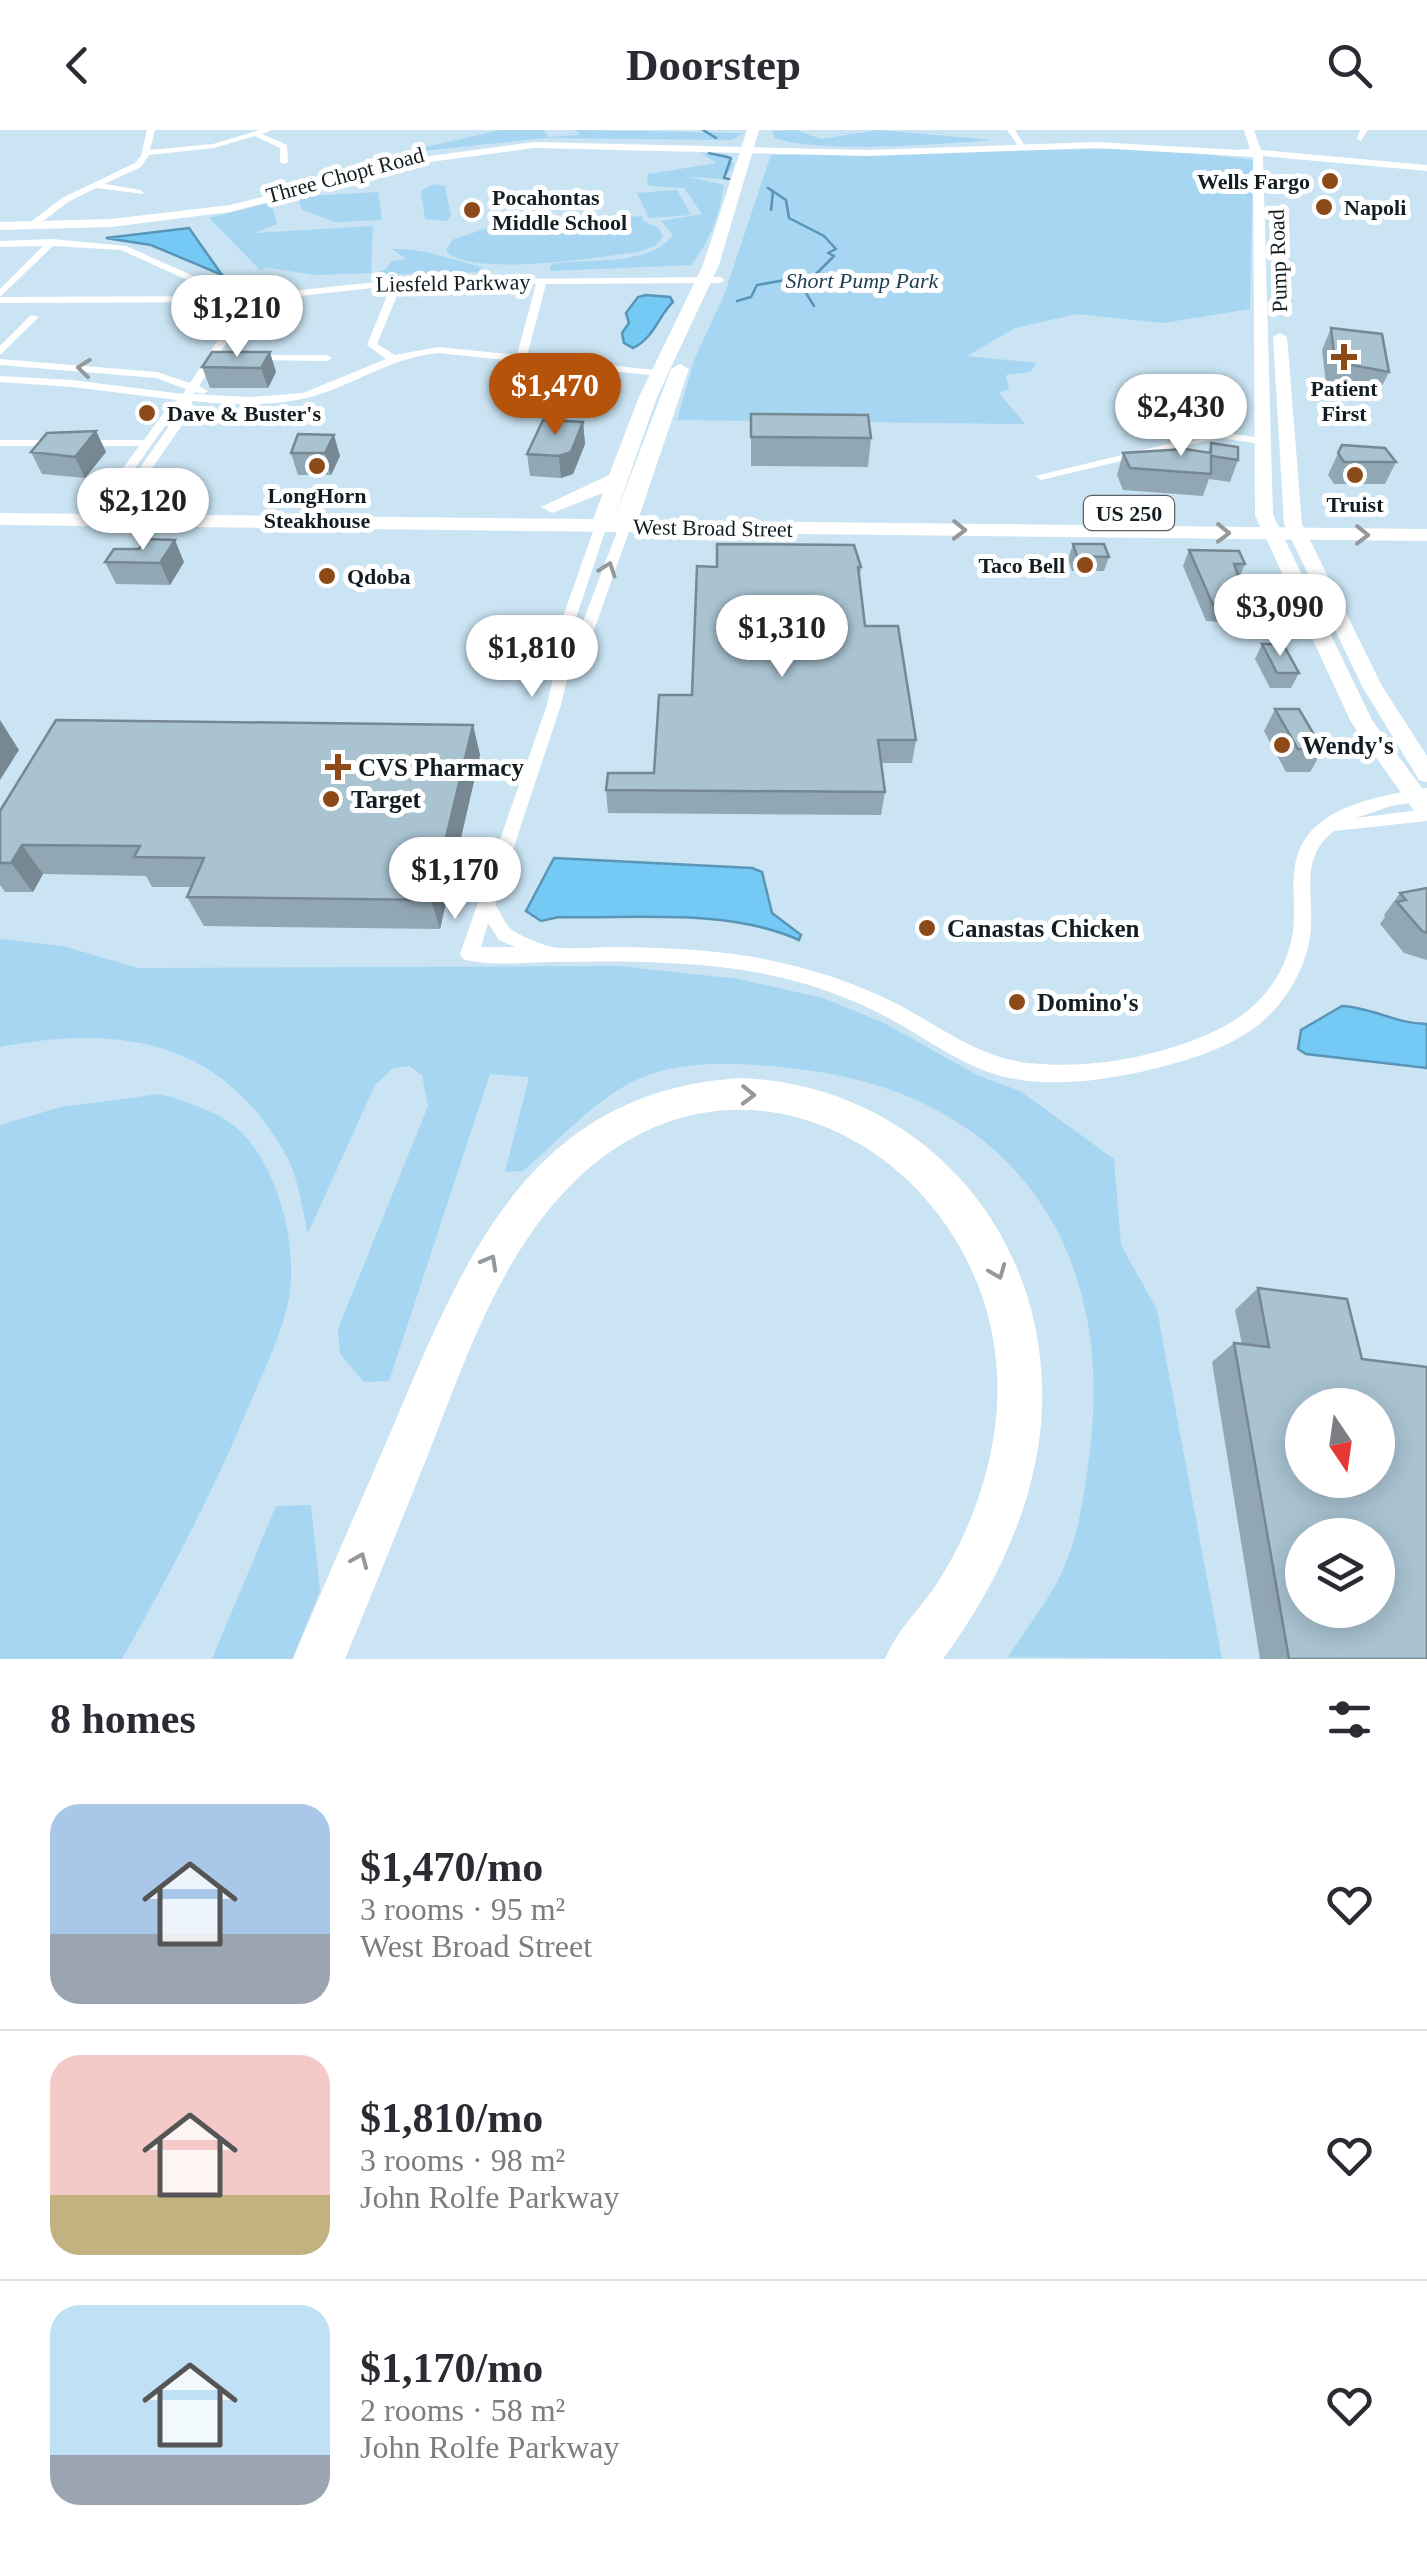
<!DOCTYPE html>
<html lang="en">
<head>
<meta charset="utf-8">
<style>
  body { margin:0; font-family:"Times New Roman",serif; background:#f7f7f7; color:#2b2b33; height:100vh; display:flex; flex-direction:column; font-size:38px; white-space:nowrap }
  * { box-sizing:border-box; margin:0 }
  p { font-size:32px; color:#7c7c81 }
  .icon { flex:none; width:55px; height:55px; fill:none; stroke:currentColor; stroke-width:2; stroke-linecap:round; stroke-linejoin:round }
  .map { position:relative; height:1529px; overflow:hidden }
  .panel { display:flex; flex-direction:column; background:#fff; flex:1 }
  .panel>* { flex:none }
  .needle { width:65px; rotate:167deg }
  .controls { position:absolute; left:1285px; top:1258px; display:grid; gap:20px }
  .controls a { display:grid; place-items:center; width:110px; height:110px; border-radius:50%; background:#fff; box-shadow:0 5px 25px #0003; font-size:50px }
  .price { position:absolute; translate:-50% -85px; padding:0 22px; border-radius:35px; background:#fff; color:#222; font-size:32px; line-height:65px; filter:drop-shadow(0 2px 5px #0008) }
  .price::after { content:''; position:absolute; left:50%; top:60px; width:30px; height:22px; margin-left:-15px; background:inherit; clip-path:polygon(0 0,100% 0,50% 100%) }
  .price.on { background:#b45309; color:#fff }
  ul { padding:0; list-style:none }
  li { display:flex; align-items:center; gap:30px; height:250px; padding:0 50px }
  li+li { border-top:2px solid #e1e1e2 }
  li span { display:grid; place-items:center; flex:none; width:280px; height:200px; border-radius:30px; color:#555 }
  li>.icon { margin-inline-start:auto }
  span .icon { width:120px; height:120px; fill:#fffc; stroke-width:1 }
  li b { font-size:42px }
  h2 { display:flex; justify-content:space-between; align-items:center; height:120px; padding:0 50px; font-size:42px }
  header { display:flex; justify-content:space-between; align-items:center; height:130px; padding:0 50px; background:#fff; font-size:45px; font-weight:600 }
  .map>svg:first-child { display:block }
  .green { fill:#a6d6f1 }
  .water { fill:#75c9f5; stroke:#5895b6; stroke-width:2.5 }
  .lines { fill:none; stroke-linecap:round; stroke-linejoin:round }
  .stream { stroke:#5895b6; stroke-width:2.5 }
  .street { fill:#fff; fill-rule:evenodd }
  .secondary { fill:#fff; fill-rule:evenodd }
  .primary { fill:#fff; fill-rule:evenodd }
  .highway { fill:#fff; fill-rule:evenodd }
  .wall { fill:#91a8b4 }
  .shaded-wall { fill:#768892 }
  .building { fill:#a9c3d1; stroke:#768892; stroke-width:2.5; fill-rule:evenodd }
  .oneway { stroke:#95999c }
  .poi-dot { fill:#8c4a19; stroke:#fff; stroke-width:4 }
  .labels { text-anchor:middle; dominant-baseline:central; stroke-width:10; stroke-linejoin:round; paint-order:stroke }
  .far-street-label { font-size:22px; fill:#131d22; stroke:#fff }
  .far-poi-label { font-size:22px; font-weight:bold; fill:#131d22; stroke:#fff; text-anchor:start }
  .far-park-label { font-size:22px; font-style:italic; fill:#1c4153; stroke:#fff }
  .shield { fill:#fff; stroke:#5a6164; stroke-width:2.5 }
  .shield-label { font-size:22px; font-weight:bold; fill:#131d22 }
  .poi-label { font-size:25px; font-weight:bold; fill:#131d22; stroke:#fff; text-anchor:start }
</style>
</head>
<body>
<header><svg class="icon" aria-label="back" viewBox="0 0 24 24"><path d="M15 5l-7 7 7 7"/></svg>Doorstep<svg class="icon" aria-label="search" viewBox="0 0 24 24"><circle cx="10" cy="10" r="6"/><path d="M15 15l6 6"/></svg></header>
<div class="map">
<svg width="1427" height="1529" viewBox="0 0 1427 1529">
  <rect width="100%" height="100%" fill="#cae4f3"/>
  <path class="green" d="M 500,0 L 543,0 L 549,7 L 579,5 L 576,0 L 744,3 L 732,10 L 545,8 L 395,24 Z
    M 796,0 L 821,9 L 878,0 L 993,10 C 942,14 820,24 775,8 L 772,1 Z
    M 1160,18 L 1253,30 L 1250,179 L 1163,193 L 1077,184 L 1015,198 L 967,226 L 1037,233 L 1030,242 L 1006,245 L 1009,259 L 999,263 L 1025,294 L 677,290 L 694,230 L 724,165 L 771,25 Z
    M 701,23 L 727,24 L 734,35 L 724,49 L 688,47 L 724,55 C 721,81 709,113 691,135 L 549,141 L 552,134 C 588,128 649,137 673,105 L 661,91 L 702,84 L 684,58 L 651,56 L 647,54 L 648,44 L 717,33 Z
    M 434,54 L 445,56 L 451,86 L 447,91 L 425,89 L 421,61 Z
    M 677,60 L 691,85 L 649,88 L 637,63 Z
    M 378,62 L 382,90 L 335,92 L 302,80 L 298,68 L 272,75 L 277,94 L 254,103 L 373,96 L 371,143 L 313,145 L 265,137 L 261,141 L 209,88 L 293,67 Z
    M 642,86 L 643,91 L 659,98 L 663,107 L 655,116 L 638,122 C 601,127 471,148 446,121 L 452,110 L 487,98 Z
    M 392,119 C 425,118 451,130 482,137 L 478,142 L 371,145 L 386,139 L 392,131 L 406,129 Z
    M 0,809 L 63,816 L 138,838 L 619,836 L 739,849 L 823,868 L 882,892 L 979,946 L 1020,961 L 1114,1029 L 1121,1115 L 1157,1180 L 1222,1529 L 1008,1527 C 1025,1500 1047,1473 1061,1444 C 1079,1407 1085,1360 1090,1320 C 1115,1118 1012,967 806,940 C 749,933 680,926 628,954 C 590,975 556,1013 523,1041 L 505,1042 L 529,947 L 490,944 L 389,1251 L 364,1252 L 340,1224 L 338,1199 L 428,976 L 422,945 L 409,936 L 393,938 L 375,955 L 308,1103 C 302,1080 299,1050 288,1029 C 224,910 123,894 0,917 Z
    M 160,964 C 187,972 222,982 242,1003 C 279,1040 298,1117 289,1168 C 281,1207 264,1240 249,1276 C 212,1364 169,1446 122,1529 L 0,1529 L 0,995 L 61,977 Z
    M 311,1375 L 320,1461 L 292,1529 L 212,1529 L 276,1376 Z"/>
  <path class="water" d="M 189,98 L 222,145 L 151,115 L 106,108 Z
    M 646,165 L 670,167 L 673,172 C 658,186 655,207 633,218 L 624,213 L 622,203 L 629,193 L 626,183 L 638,167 Z
    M 554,728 L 752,738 L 762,742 L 772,783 L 801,805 L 799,810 C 728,778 637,789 559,787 L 541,791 L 526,781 Z
    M 1342,876 C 1371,877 1396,894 1427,894 L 1427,938 L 1306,924 L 1298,919 L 1301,900 Z"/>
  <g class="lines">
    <path class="stream" d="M 703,0 L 716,8
      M 709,23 L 731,28 L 724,48 L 729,49
      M 771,80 L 773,61
      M 797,148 L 814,176
      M 737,171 L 751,167 L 757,155 L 815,145 L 834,126 L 828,123 L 836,119 L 824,106 L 789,88 L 786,70 L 768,58"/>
    <path class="street" d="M 147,0 L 155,0 L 150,20 L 213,14 L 260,0 L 272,0 L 262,4 L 287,15 L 288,32 L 284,34 L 280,32 L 280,18 L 255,6 L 214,18 L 149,25 L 141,37 L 104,54 L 141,60 L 144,64 L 96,58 L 68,72 L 34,98 L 28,98 L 28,94 L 62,68 L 135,33 L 141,26 Z
      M 1007,0 L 1015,0 L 1026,18 L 1020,18 Z
      M 1360,0 L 1368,0 L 1361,11 L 1357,9 Z
      M 52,109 L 126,116 L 191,145 L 251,165 L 397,150 L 720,147 L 725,150 L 720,153 L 546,154 L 527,226 L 663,241 L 664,243 L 659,246 L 438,223 C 398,227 366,247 329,261 C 285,278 237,275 191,271 L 194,278 L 113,394 L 103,391 L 183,276 L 175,282 L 95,394 L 91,395 L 85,391 L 139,316 L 0,316 L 0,310 L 144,310 L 167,278 L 177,270 L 72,257 L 0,252 L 0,246 L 72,250 L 183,264 L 186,259 L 156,248 L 0,235 L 0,229 L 157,242 L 190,253 L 243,172 L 0,173 L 0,167 L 242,166 L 185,149 L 121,120 L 53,116 L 0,167 L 0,159 L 43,116 L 0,117 L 0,111 ZM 536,154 L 517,225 L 438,217 L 395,225 L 377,214 L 401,156 ZM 391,156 L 367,215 L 386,229 L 303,263 L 249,267 L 193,264 L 195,262 L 203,264 L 208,261 L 199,256 L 253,171 Z
      M 31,185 L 39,187 L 0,225 L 0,216 Z
      M 251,225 L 327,225 L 332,228 L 327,231 L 247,230 L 247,226 Z
      M 1218,302 L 1263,308 L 1269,311 L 1263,314 L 1218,308 L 1041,350 L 1035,346 Z
      M 601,392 L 607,396 L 562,529 L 564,533 L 570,526 L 619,396 L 625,392 L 631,396 L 584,528 L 568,545 L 561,575 L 495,774 C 500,781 505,794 511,799 C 519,806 543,815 552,817 C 571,820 594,817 613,817 C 653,817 694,819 734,824 C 789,832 843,847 893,872 C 939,895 976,927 1029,933 C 1092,940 1165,926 1221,898 C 1265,876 1295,833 1294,783 C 1294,751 1289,724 1314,698 C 1343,671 1390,664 1427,658 L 1427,670 L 1391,676 L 1356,688 L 1427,679 L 1427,691 L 1334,701 C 1297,729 1316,768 1310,807 C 1305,841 1284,875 1257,896 C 1225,920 1183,932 1145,941 C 1099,951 1047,958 1001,946 C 961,935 930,911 894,891 C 844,863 791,847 736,839 C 675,831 614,831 553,832 C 525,832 490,837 463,829 L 460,824 L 547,575 L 554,544 L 548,529 L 595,396 ZM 488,793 L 499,810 L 515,817 L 481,817 Z"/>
    <path class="secondary" d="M 1244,0 L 1254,0 L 1261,20 L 1427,35 L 1427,41 L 1263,26 L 1273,385 L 1372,590 L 1427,665 L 1427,690 L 1419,688 L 1351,592 L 1255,385 L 1253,27 L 1096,18 L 867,26 L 534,18 L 415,34 L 230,82 L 111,97 L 0,100 L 0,92 L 111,89 L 230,75 L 415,28 L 534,12 L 867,20 L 1096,12 L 1238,20 L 1250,19 Z
      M 1280,203 L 1287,207 L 1302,394 L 1382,556 L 1427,626 L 1427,652 L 1419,650 L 1362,556 L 1284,394 L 1273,207 Z"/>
    <path class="primary" d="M 747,0 L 759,0 L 719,135 L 657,267 L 614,389 L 671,239 L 680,234 L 689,239 L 638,390 L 1427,399 L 1427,411 L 0,395 L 0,383 L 593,389 L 603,363 L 552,383 L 541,377 L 609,345 L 639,267 L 703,135 Z"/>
    <path class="highway" d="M 742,948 C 919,956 1048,1100 1042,1277 C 1039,1369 996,1457 943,1529 L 885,1529 C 897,1500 919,1480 936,1455 C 970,1403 993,1339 997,1277 C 1011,1048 752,875 572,1054 C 502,1124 468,1222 433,1312 C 404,1384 375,1457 345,1529 L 293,1529 C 325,1452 359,1376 392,1299 C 464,1128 530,960 742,948 Z"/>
  </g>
  <path class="wall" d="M 1331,198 L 1389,242 L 1378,264 L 1326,254 L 1322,220 Z
    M 212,222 L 276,242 L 268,258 L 210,258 L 202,237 Z
    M 751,284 L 871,308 L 868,337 L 751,336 Z
    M 583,292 L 585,314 L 573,344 L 561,348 L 530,346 L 527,324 Z
    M 96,301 L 106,322 L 85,348 L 42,344 L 31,322 Z
    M 298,304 L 340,326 L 331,345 L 298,345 L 291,323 Z
    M 1211,313 L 1238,330 L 1230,352 L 1209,349 L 1203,366 L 1123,360 L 1117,345 L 1123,323 L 1208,323 Z
    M 1342,315 L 1396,332 L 1385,354 L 1334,354 L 1328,345 Z
    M 1073,414 L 1109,427 L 1104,441 L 1072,441 L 1068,429 Z
    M 139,419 L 184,432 L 170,455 L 116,454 L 105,432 Z
    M 1189,420 L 1245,434 L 1239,448 L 1249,476 L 1242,493 L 1206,491 L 1183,436 Z
    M 697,436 L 861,437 L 859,452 L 865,496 L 916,610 L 912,633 L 881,633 L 885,662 L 881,685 L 608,683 L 606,660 L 654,643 L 692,565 Z
    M 1262,514 L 1299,543 L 1291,558 L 1270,558 L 1255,529 Z
    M 1275,579 L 1323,620 L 1310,642 L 1286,642 L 1264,601 Z
    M 473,595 L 480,625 L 440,799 L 204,796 L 187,767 L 192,757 L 152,757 L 146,746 L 43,744 L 33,762 L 5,762 L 0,755 L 0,681 Z
    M 1427,758 L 1427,830 L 1404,823 L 1380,794 L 1385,787 L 1384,785 L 1400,763 Z
    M 1258,1158 L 1427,1529 L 1260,1529 L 1212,1232 L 1234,1213 L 1242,1214 L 1235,1180 Z"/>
  <path class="shaded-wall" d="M 270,222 L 276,242 L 268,258 L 261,238 Z
    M 583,292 L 585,314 L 573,344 L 561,348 L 559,326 Z
    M 96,301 L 106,322 L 85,348 L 75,327 Z
    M 334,305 L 340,326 L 331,345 L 325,323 Z
    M 175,410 L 184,432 L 170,455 L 160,433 Z
    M 0,590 L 19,620 L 0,650 Z
    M 473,595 L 480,625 L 440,799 L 431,770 Z
    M 22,715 L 43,744 L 33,762 L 11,733 Z"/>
  <path class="building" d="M 1331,198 L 1382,204 L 1389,242 L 1335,232 Z
    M 212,222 L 270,222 L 261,238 L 202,237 Z
    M 751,284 L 868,285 L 871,308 L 751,307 Z
    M 543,290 L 583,292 L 571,322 L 559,326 L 527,324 Z
    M 96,301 L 75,327 L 31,322 L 47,303 Z
    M 298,304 L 334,305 L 325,323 L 291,323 Z
    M 1211,313 L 1238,317 L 1238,330 L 1211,326 L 1211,344 L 1130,338 L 1123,323 L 1185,319 L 1211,323 Z
    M 1342,315 L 1385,318 L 1396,332 L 1344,332 L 1338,323 Z
    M 145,409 L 175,410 L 160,433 L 105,432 L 114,419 L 139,419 Z
    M 717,414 L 854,415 L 861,437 L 858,437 L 865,496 L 898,496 L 916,610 L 878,610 L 885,662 L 606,660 L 608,643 L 654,643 L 659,565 L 692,565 L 697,436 L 717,437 Z
    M 1073,414 L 1104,414 L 1109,427 L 1077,426 Z
    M 1189,420 L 1239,421 L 1245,434 L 1234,434 L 1249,476 L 1213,475 Z
    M 1262,514 L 1283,514 L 1299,543 L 1277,543 Z
    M 1275,579 L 1299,579 L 1323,620 L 1298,619 Z
    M 56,590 L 473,595 L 431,770 L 187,767 L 204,728 L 134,727 L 140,716 L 22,715 L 11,733 L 0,733 L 0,681 Z
    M 1427,758 L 1427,803 L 1422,801 L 1397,772 L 1406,770 L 1400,763 Z
    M 1258,1158 L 1347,1169 L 1362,1229 L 1427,1237 L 1427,1529 L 1289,1529 L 1234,1213 L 1269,1217 ZM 1302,1275 L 1378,1275 L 1378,1350 L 1302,1350 ZM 1302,1405 L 1378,1405 L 1378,1480 L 1302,1480 Z"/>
  <defs><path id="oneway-chevron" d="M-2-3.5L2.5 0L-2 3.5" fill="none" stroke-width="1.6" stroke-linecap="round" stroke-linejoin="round" transform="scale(2.5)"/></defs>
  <g class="oneway">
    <use href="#oneway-chevron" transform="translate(84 238) rotate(-174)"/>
    <use href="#oneway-chevron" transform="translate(959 400) rotate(1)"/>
    <use href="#oneway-chevron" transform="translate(1223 403) rotate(1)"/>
    <use href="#oneway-chevron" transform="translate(1362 405) rotate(1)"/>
    <use href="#oneway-chevron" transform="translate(608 439) rotate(-70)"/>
    <use href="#oneway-chevron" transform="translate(748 965) rotate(1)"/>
    <use href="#oneway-chevron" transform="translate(490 1132) rotate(-61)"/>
    <use href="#oneway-chevron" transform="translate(998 1142) rotate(68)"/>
    <use href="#oneway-chevron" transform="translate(360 1430) rotate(-67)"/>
  </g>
  <g class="poi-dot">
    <circle cx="1330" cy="51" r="10"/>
    <circle cx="1324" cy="77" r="10"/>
    <circle cx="472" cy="80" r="10"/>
    <path d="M1339 212h10v10h10v10h-10v10h-10v-10h-10v-10h10z"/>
    <circle cx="147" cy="283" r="10"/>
    <circle cx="317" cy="336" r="10"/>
    <circle cx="1355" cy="345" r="10"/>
    <circle cx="1085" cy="435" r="10"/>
    <circle cx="327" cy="446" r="10"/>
    <circle cx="1282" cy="615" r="10"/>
    <path d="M333 622h10v10h10v10h-10v10h-10v-10h-10v-10h10z"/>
    <circle cx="331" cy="669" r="10"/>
    <circle cx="927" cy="798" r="10"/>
    <circle cx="1017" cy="872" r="10"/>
  </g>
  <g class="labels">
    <g class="far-street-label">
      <text transform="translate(345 45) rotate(-15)">Three Chopt Road</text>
      <text transform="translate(1278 131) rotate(-92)">Pump Road</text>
      <text transform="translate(453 153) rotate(-1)">Liesfeld Parkway</text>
      <text transform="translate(713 398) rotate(1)">West Broad Street</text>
    </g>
    <g class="far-poi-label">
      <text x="1310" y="51" text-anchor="end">Wells Fargo</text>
      <text x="492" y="67">Pocahontas<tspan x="492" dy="25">Middle School</tspan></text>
      <text x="1344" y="77">Napoli</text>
      <text x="1344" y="258" text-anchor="middle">Patient<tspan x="1344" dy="25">First</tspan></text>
      <text x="167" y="283">Dave &amp; Buster's</text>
      <text x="317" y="365" text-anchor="middle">LongHorn<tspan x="317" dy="25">Steakhouse</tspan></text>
      <text x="1355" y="374" text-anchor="middle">Truist</text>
      <text x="1065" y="435" text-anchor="end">Taco Bell</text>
      <text x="347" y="446">Qdoba</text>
    </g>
    <g class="far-park-label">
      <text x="862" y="150">Short Pump Park</text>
    </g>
    <rect class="shield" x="1084" y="366" width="90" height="34" rx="8"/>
    <g class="shield-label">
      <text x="1129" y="383">US 250</text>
    </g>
    <g class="poi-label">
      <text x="1302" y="615">Wendy's</text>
      <text x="358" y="637">CVS Pharmacy</text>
      <text x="351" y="669">Target</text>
      <text x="947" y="798">Canastas Chicken</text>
      <text x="1037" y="872">Domino's</text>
    </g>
  </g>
</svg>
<div class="controls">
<a><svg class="needle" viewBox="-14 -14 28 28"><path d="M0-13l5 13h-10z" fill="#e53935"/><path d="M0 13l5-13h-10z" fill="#7c7c81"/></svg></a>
<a><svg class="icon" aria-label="layers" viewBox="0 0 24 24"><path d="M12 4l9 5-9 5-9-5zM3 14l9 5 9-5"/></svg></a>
</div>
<b class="price" style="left:237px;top:230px">$1,210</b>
<b class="price on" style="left:555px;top:308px">$1,470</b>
<b class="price" style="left:1181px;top:329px">$2,430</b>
<b class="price" style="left:143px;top:423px">$2,120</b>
<b class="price" style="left:1280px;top:529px">$3,090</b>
<b class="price" style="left:782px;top:550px">$1,310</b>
<b class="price" style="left:532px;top:570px">$1,810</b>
<b class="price" style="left:455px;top:792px">$1,170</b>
</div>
<section class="panel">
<h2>8 homes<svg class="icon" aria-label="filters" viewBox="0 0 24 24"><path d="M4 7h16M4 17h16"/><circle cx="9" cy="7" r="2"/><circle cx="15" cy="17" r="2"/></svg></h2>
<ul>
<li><span style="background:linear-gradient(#a9c7e8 65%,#9aa5b1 0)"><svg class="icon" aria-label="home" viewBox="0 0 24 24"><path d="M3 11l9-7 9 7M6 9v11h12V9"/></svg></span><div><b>$1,470/mo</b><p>3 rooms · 95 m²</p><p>West Broad Street</p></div><svg class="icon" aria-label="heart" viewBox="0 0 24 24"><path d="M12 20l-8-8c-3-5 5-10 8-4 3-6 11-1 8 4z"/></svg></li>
<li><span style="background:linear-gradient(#f6c9c9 70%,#c2b280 0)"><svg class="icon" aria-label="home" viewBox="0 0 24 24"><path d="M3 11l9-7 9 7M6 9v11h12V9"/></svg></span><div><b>$1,810/mo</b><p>3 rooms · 98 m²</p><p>John Rolfe Parkway</p></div><svg class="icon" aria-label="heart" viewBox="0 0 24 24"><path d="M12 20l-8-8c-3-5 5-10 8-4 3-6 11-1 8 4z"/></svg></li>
<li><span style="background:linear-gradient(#bfe0f5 75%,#9aa5b1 0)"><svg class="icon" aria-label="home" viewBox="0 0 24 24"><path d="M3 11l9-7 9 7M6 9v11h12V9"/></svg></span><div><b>$1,170/mo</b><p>2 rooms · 58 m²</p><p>John Rolfe Parkway</p></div><svg class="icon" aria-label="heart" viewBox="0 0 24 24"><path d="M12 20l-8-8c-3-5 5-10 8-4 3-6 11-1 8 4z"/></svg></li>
</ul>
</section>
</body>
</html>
